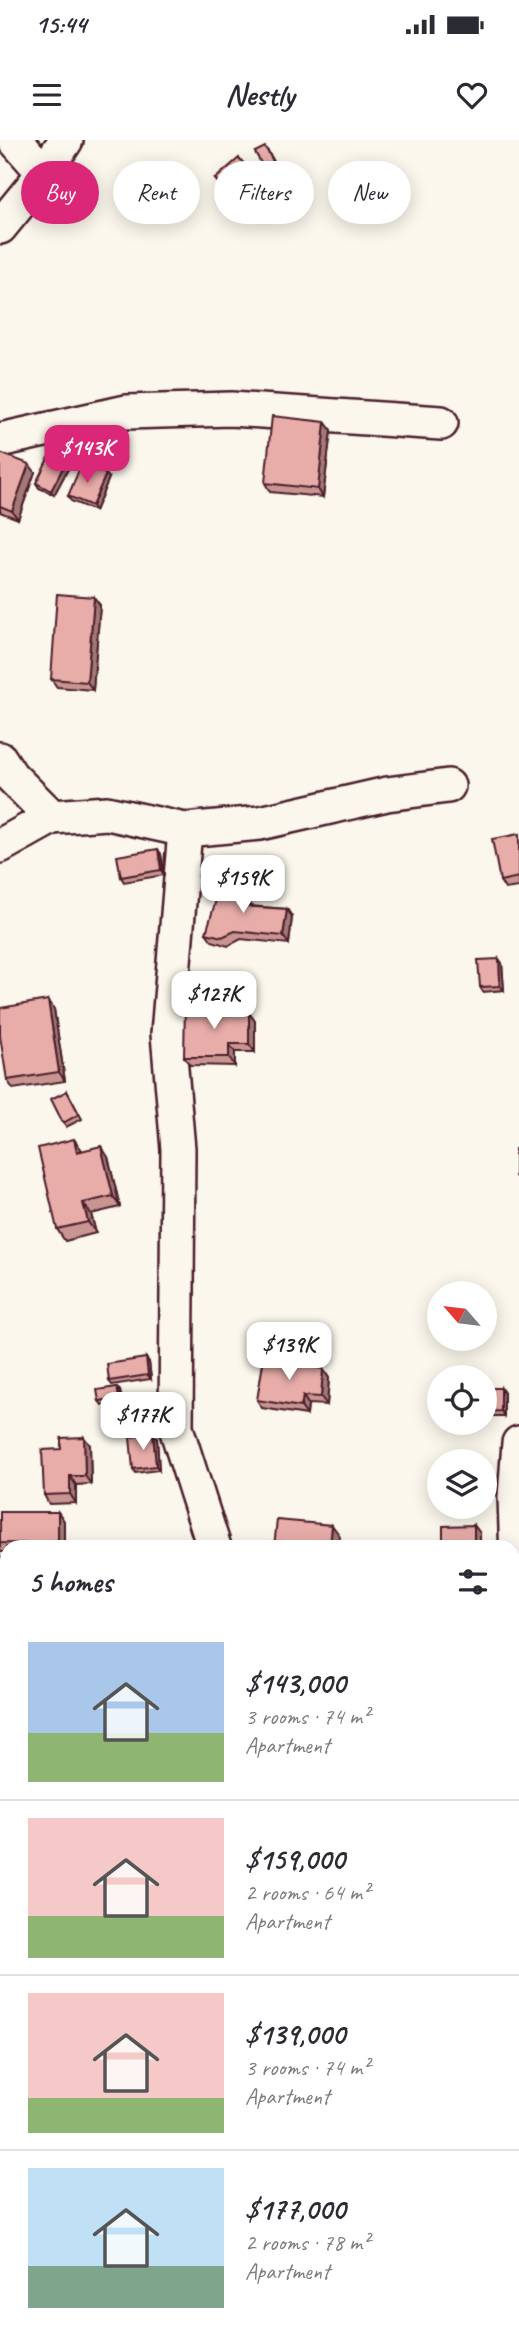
<!DOCTYPE html>
<html lang="en">
<head>
<meta charset="utf-8">
<style>
  body { margin:0; font-family:Caveat,sans-serif; background:#f7f7f7; color:#2b2b33; height:100vh; display:flex; flex-direction:column; font-size:26px; white-space:nowrap }
  * { box-sizing:border-box; margin:0 }
  p { font-size:23px; color:#7c7c81 }
  .icon { flex:none; width:38px; height:38px; fill:none; stroke:currentColor; stroke-width:2; stroke-linecap:round; stroke-linejoin:round }
  .map { position:relative; flex:1; overflow:hidden }
  .side { position:absolute; left:0px; top:1400px; width:520px; height:798px; display:flex; flex-direction:column; background:#fff; border-radius:21px 21px 0 0; box-shadow:0 4px 18px #0003 }
  .side>* { flex:none }
  .banner { position:absolute; left:21px; top:21px; width:478px; height:63px; display:flex; gap:14px }
  .needle { width:46px; rotate:298deg }
  .buttons { position:absolute; left:427px; top:1141px; display:grid; gap:14px }
  .buttons a { display:grid; place-items:center; width:70px; height:70px; border-radius:50%; background:#fff; box-shadow:0 4px 18px #0003; font-size:35px }
  .price { position:absolute; translate:-50% -60px; padding:0 16px; border-radius:14px; background:#fff; color:#222; font-size:23px; line-height:46px; filter:drop-shadow(0 2px 4px #0008) }
  .price::after { content:''; position:absolute; left:50%; top:42px; width:21px; height:16px; margin-left:-10px; background:inherit; clip-path:polygon(0 0,100% 0,50% 100%) }
  .price.current { background:#db2777; color:#fff }
  ul { padding:0; list-style:none }
  li { display:flex; align-items:center; gap:21px; height:175px; padding:0 28px }
  li+li { border-top:2px solid #e1e1e2 }
  li span { display:grid; place-items:center; flex:none; width:196px; height:140px; border-radius:0px; color:#555 }
  li>.icon { margin-inline-start:auto }
  span .icon { width:84px; height:84px; fill:#fffc; stroke-width:1 }
  li b { font-size:30px }
  h2 { display:flex; justify-content:space-between; align-items:center; height:84px; padding:0 28px; font-size:30px }
  .chip { padding:0 24px; border-radius:32px; background:#fff; box-shadow:0 4px 18px #0003; font-size:24px; line-height:63px }
  .chip.current { background:#db2777; color:#fff }
  .status { display:flex; justify-content:space-between; align-items:center; height:49px; padding:0 35px; background:#fff; direction:ltr }
  .status svg { height:19px; fill:currentColor }
  header { display:flex; justify-content:space-between; align-items:center; height:91px; padding:0 28px; background:#fff; font-size:32px; font-weight:700 }
  .map>svg:first-child { display:block }
  .lines { fill:none; stroke-linecap:round; stroke-linejoin:round }
  .minor-casing { stroke:#4a1f2b; stroke-width:38 }
  .minor { stroke:#fbf7ec; stroke-width:33 }
  .wall { fill:#c89591; stroke:#4a1f2b; stroke-width:2 }
  .shaded-wall { fill:#a27976; stroke:#4a1f2b; stroke-width:2 }
  .building { fill:#e8ada9; stroke:#4a1f2b; stroke-width:2 }
</style>
</head>
<body>
<div class="status"><b>15:44</b><svg viewBox="0 0 49 12"><path d="M0 12V9h3v3zM5 12V6h3v6zM10 12V3h3v9zM15 12V0h3v12zM26 1h20v11H26zM47 4h2v5h-2z"/></svg></div>
<header><svg class="icon" aria-label="menu" viewBox="0 0 24 24"><path d="M4 6h16M4 12h16M4 18h16"/></svg>Nestly<svg class="icon" aria-label="heart" viewBox="0 0 24 24"><path d="M12 20l-8-8c-3-5 5-10 8-4 3-6 11-1 8 4z"/></svg></header>
<div class="map">
<svg width="519" height="2198" viewBox="0 0 519 2198">
  <rect width="100%" height="100%" fill="#fbf7ec"/>
  <filter id="ink" filterUnits="userSpaceOnUse"><feTurbulence type="fractalNoise" baseFrequency=".0143" numOctaves="2"/><feDisplacementMap in="SourceGraphic" scale="14" xChannelSelector="R" yChannelSelector="G"/><feConvolveMatrix kernelMatrix="1 2 1 2 8 2 1 2 1" color-interpolation-filters="sRGB"/></filter>
  <g filter="url(#ink)">
    <g class="lines">
      <g class="minor-casing">
        <path id="minor" d="M 15,0 L 44,33
          M 0,87 L 44,33 L 66,0
          M 0,300 L 126,272 L 231,269 L 441,283
          M 0,619 L 11,636 L 52,677
          M 185,690 L 168,894 L 178,1009 L 176,1288 L 214,1407
          M 0,706 L 52,677 L 107,673 L 185,690 L 260,683 L 387,654 L 448,646
          M 519,1303 L 515,1357 L 519,1486
          M 513,2131 L 513,2130
          M 7,2198 L 16,2191
          M 452,2198 L 459,2191"/>
      </g>
      <use href="#minor" class="minor"/>
    </g>
    <path class="wall" d="M 268,11 L 276,25 L 267,31 L 255,12 Z
      M 254,35 L 257,39 L 233,61 L 215,39 Z
      M 325,282 L 331,290 L 323,357 L 270,352 L 265,343 Z
      M 71,312 L 75,316 L 54,355 L 39,348 L 36,343 Z
      M 0,313 L 35,332 L 18,379 L 0,372 Z
      M 109,338 L 95,371 L 71,361 L 68,356 Z
      M 100,465 L 93,550 L 57,547 L 51,539 Z
      M 519,694 L 519,747 L 505,749 L 500,741 Z
      M 161,714 L 164,735 L 124,742 L 121,737 Z
      M 253,756 L 250,766 L 287,769 L 292,777 L 289,804 L 241,799 L 228,806 L 212,801 L 206,793 Z
      M 499,819 L 502,823 L 504,850 L 483,852 L 480,847 Z
      M 48,860 L 54,869 L 65,941 L 13,949 L 7,940 Z
      M 235,872 L 249,873 L 255,881 L 255,912 L 235,912 L 235,926 L 190,925 L 184,917 Z
      M 67,951 L 82,979 L 66,987 L 63,983 Z
      M 82,1011 L 108,1017 L 120,1067 L 91,1074 L 96,1093 L 65,1101 L 57,1089 Z
      M 146,1218 L 149,1222 L 151,1239 L 112,1245 L 109,1241 Z
      M 323,1229 L 329,1238 L 327,1265 L 308,1264 L 307,1275 L 262,1268 L 257,1260 Z
      M 485,1248 L 501,1248 L 504,1253 L 504,1276 L 485,1276 Z
      M 120,1251 L 122,1262 L 102,1265 L 99,1261 Z
      M 157,1299 L 159,1330 L 136,1333 L 133,1329 Z
      M 90,1305 L 91,1344 L 76,1345 L 76,1363 L 49,1364 L 44,1355 L 61,1309 Z
      M 0,1372 L 58,1372 L 64,1381 L 64,1407 L 7,1407 L 7,1412 L 0,1412 Z
      M 7,1416 L 7,1456 L 6,1456 L 0,1448 Z
      M 7,2015 L 7,2098 L 2,2092 Z"/>
    <path class="shaded-wall" d="M 325,282 L 331,290 L 323,357 L 318,349 Z
      M 71,312 L 75,316 L 54,355 L 51,351 Z
      M 29,324 L 35,332 L 18,379 L 12,371 Z
      M 106,334 L 109,338 L 95,371 L 92,366 Z
      M 94,457 L 100,465 L 93,550 L 87,542 Z
      M 158,709 L 161,714 L 164,735 L 161,730 Z
      M 247,747 L 253,756 L 247,774 L 242,766 Z
      M 287,769 L 292,777 L 289,804 L 283,796 Z
      M 499,819 L 502,823 L 504,850 L 500,846 Z
      M 48,860 L 54,869 L 65,941 L 59,932 Z
      M 249,873 L 255,881 L 255,912 L 249,904 Z
      M 229,904 L 235,912 L 235,926 L 229,917 Z
      M 74,999 L 82,1010 L 77,1012 Z
      M 101,1006 L 108,1017 L 120,1067 L 113,1056 Z
      M 83,1063 L 91,1074 L 96,1093 L 88,1082 Z
      M 146,1218 L 149,1222 L 151,1239 L 148,1235 Z
      M 323,1229 L 329,1238 L 327,1265 L 321,1257 Z
      M 117,1247 L 120,1251 L 122,1262 L 119,1258 Z
      M 501,1248 L 504,1253 L 504,1276 L 501,1271 Z
      M 303,1256 L 308,1264 L 307,1275 L 301,1267 Z
      M 153,1294 L 157,1299 L 159,1330 L 156,1326 Z
      M 84,1297 L 90,1305 L 91,1344 L 85,1336 Z
      M 70,1336 L 76,1345 L 76,1363 L 70,1354 Z
      M 58,1372 L 64,1381 L 64,1407 L 60,1407 L 58,1404 Z
      M 332,1385 L 340,1396 L 339,1407 L 330,1407 Z
      M 474,1385 L 480,1393 L 480,1407 L 474,1407 Z"/>
    <path class="building" d="M 265,7 L 273,21 L 263,27 L 255,12 Z
      M 239,18 L 254,35 L 230,56 L 215,39 Z
      M 272,276 L 325,282 L 318,349 L 265,343 Z
      M 55,304 L 71,312 L 51,351 L 36,343 Z
      M 0,313 L 29,324 L 12,371 L 0,366 Z
      M 82,323 L 106,334 L 92,366 L 68,356 Z
      M 57,454 L 94,457 L 87,542 L 51,539 Z
      M 519,694 L 519,737 L 500,741 L 492,699 Z
      M 158,709 L 161,730 L 121,737 L 117,716 Z
      M 222,740 L 247,747 L 242,766 L 287,769 L 283,796 L 235,791 L 222,797 L 206,793 Z
      M 499,819 L 500,846 L 480,847 L 478,820 Z
      M 48,860 L 59,932 L 7,940 L 0,896 L 0,868 Z
      M 185,865 L 231,866 L 230,872 L 249,873 L 249,904 L 229,904 L 229,917 L 184,917 Z
      M 67,951 L 79,974 L 63,983 L 51,959 Z
      M 74,999 L 77,1012 L 101,1006 L 113,1056 L 83,1063 L 88,1082 L 57,1089 L 38,1008 Z
      M 519,1008 L 519,1035 L 515,1036 L 515,1009 Z
      M 264,1217 L 323,1229 L 321,1257 L 303,1256 L 301,1267 L 257,1260 Z
      M 146,1218 L 148,1235 L 109,1241 L 107,1224 Z
      M 117,1247 L 119,1258 L 99,1261 L 97,1250 Z
      M 485,1248 L 501,1248 L 501,1271 L 485,1272 Z
      M 153,1294 L 156,1326 L 133,1329 L 130,1297 Z
      M 84,1297 L 85,1336 L 70,1336 L 70,1354 L 44,1355 L 42,1310 L 61,1309 L 61,1298 Z
      M 0,1372 L 58,1372 L 58,1404 L 0,1403 Z
      M 277,1380 L 332,1385 L 330,1407 L 274,1407 Z
      M 474,1385 L 474,1407 L 443,1407 L 443,1386 Z
      M 7,1416 L 7,1448 L 0,1448 L 0,1417 Z
      M 6,2014 L 7,2090 L 2,2092 L 0,2087 L 0,2017 Z"/>
  </g>
</svg>
<div class="buttons">
<a><svg class="needle" viewBox="-14 -14 28 28"><path d="M0-13l5 13h-10z" fill="#e53935"/><path d="M0 13l5-13h-10z" fill="#7c7c81"/></svg></a>
<a><svg class="icon" aria-label="locate" viewBox="0 0 24 24"><circle cx="12" cy="12" r="6"/><path d="M12 2v4M12 18v4M2 12h4M18 12h4"/></svg></a>
<a><svg class="icon" aria-label="layers" viewBox="0 0 24 24"><path d="M12 4l9 5-9 5-9-5zM3 14l9 5 9-5"/></svg></a>
</div>
<b class="price current" style="left:87px;top:345px">$143K</b>
<b class="price" style="left:243px;top:775px">$159K</b>
<b class="price" style="left:214px;top:891px">$127K</b>
<b class="price" style="left:289px;top:1242px">$139K</b>
<b class="price" style="left:143px;top:1312px">$177K</b>
<div class="banner">
<a class="chip current">Buy</a>
<a class="chip">Rent</a>
<a class="chip">Filters</a>
<a class="chip">New</a>
</div>
<section class="side">
<h2>5 homes<svg class="icon" aria-label="filters" viewBox="0 0 24 24"><path d="M4 7h16M4 17h16"/><circle cx="9" cy="7" r="2"/><circle cx="15" cy="17" r="2"/></svg></h2>
<ul>
<li><span style="background:linear-gradient(#a9c7e8 65%,#8fb573 0)"><svg class="icon" aria-label="home" viewBox="0 0 24 24"><path d="M3 11l9-7 9 7M6 9v11h12V9"/></svg></span><div><b>$143,000</b><p>3 rooms · 74 m²</p><p>Apartment</p></div></li>
<li><span style="background:linear-gradient(#f6c9c9 70%,#8fb573 0)"><svg class="icon" aria-label="home" viewBox="0 0 24 24"><path d="M3 11l9-7 9 7M6 9v11h12V9"/></svg></span><div><b>$159,000</b><p>2 rooms · 64 m²</p><p>Apartment</p></div></li>
<li><span style="background:linear-gradient(#f6c9c9 75%,#8fb573 0)"><svg class="icon" aria-label="home" viewBox="0 0 24 24"><path d="M3 11l9-7 9 7M6 9v11h12V9"/></svg></span><div><b>$139,000</b><p>3 rooms · 74 m²</p><p>Apartment</p></div></li>
<li><span style="background:linear-gradient(#bfe0f5 70%,#7fa58c 0)"><svg class="icon" aria-label="home" viewBox="0 0 24 24"><path d="M3 11l9-7 9 7M6 9v11h12V9"/></svg></span><div><b>$177,000</b><p>2 rooms · 78 m²</p><p>Apartment</p></div></li>
</ul>
</section>
</div>
</body>
</html>
